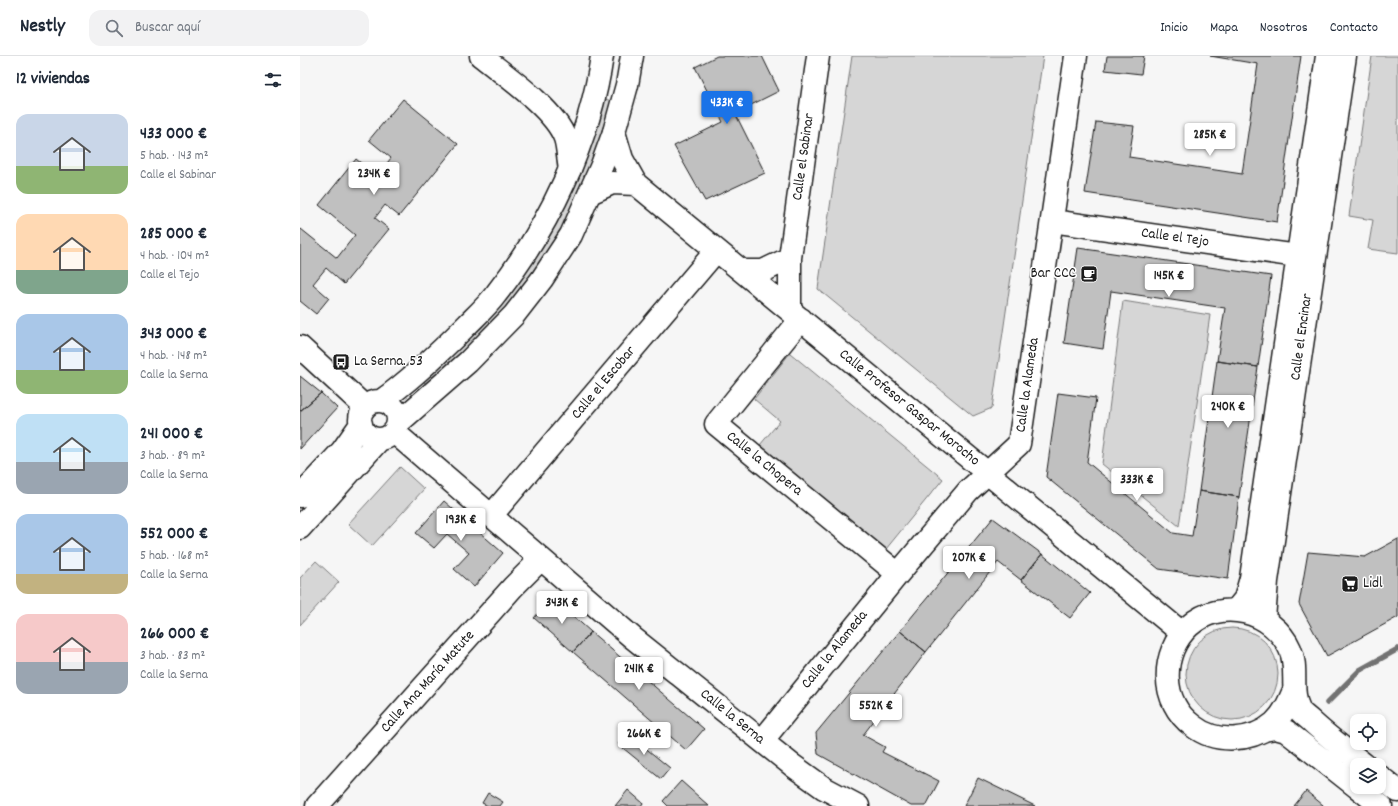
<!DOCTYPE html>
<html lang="es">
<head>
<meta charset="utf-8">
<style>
  body { margin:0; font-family:Dekko,sans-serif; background:#f2f2f3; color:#1f2937; height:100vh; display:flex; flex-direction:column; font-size:15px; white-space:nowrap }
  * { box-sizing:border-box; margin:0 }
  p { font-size:13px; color:#747a83 }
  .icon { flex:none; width:22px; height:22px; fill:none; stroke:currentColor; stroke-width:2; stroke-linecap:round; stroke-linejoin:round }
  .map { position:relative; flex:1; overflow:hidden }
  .drawer { display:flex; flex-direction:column; background:#fff; width:300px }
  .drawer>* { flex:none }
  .buttons { position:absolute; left:1050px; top:658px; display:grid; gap:8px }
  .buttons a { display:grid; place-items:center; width:36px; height:36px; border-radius:8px; background:#fff; box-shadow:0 2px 6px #0003; font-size:20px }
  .price { position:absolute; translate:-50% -34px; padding:0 9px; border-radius:4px; background:#fff; color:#222; font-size:13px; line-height:26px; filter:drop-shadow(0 1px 2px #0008) }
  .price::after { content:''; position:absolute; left:50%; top:24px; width:12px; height:9px; margin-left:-6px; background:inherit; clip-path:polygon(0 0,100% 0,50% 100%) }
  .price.on { background:#1a73e8; color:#fff }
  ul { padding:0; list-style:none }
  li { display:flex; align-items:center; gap:12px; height:100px; padding:0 16px }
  li span { display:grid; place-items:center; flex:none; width:112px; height:80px; border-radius:12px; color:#555 }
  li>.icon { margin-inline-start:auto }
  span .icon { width:48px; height:48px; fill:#fffc; stroke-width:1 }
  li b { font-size:17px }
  h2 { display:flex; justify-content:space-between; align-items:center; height:48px; padding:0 16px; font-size:17px }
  header { display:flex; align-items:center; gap:24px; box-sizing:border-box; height:56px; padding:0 20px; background:#fff; border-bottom:1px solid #e0e1e3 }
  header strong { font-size:19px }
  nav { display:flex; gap:22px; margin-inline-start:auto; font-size:14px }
  .search { width:280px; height:36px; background:#f2f2f3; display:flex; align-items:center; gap:10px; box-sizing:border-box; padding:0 14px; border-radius:12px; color:#747a83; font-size:15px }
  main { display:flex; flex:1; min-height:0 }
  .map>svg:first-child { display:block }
  .green { fill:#d6d6d6; stroke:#797979 }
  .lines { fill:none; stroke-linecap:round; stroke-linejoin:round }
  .stream { stroke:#727272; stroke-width:5.5 }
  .building { fill:#c0c0c0; stroke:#1c1c1c }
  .minor-casing { stroke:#1c1c1c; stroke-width:25 }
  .major-casing { stroke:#1c1c1c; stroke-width:25 }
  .minor { stroke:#fff; stroke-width:22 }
  .major { stroke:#fff; stroke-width:22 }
  .labels { text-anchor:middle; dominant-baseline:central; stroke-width:3; stroke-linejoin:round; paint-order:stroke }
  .street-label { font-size:15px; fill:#1c1c1c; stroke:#fff }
  .poi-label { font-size:15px; fill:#1c1c1c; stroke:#fff; text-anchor:start }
</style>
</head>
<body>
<header>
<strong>Nestly</strong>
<div class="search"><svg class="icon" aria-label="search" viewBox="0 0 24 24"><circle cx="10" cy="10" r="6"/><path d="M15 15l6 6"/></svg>Buscar aquí</div>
<nav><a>Inicio</a><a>Mapa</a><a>Nosotros</a><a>Contacto</a></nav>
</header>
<main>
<section class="drawer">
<h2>12 viviendas<svg class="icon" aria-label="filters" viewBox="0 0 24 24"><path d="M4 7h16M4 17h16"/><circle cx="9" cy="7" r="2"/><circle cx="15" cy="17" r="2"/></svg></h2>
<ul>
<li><span style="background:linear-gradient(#c9d6e8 65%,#8fb573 0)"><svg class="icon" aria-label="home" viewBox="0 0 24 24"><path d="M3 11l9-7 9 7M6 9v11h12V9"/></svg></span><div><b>433 000 €</b><p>5 hab. · 143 m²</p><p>Calle el Sabinar</p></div></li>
<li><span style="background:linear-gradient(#ffd9b3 70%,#7fa58c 0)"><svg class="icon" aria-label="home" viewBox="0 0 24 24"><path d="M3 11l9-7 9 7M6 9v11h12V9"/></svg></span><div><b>285 000 €</b><p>4 hab. · 104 m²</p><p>Calle el Tejo</p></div></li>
<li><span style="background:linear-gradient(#a9c7e8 70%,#8fb573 0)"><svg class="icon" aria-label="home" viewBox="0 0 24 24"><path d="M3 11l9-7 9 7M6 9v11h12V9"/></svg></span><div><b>343 000 €</b><p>4 hab. · 148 m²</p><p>Calle la Serna</p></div></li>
<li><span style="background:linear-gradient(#bfe0f5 60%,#9aa5b1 0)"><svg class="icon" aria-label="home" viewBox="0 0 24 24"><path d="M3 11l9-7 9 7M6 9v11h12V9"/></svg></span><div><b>241 000 €</b><p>3 hab. · 89 m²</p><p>Calle la Serna</p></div></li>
<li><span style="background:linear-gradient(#a9c7e8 75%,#c2b280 0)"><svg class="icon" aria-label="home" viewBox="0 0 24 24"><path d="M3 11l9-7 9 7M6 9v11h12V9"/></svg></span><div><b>552 000 €</b><p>5 hab. · 168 m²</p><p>Calle la Serna</p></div></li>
<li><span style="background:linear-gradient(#f6c9c9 60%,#9aa5b1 0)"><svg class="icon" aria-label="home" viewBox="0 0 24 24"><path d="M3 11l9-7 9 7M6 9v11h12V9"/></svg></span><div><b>266 000 €</b><p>3 hab. · 83 m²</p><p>Calle la Serna</p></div></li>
</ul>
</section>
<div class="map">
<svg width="1098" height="750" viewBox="0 0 1098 750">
  <rect width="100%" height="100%" fill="#f6f6f6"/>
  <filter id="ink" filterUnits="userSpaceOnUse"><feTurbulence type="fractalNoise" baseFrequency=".025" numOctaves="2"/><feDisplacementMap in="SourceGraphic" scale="8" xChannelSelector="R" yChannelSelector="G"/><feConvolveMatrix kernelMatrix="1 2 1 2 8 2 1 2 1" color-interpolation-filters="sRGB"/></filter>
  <g filter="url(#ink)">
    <path class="green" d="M 552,0 L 743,0 L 692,352 L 673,360 L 518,233 Z
      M 1072,0 L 1098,0 L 1098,197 L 1068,193 L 1073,164 L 1049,160 Z
      M 304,43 L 313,45 L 300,90 L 264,167 L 243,205 L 213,245 L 164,296 L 126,328 L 121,323 L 172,277 Z
      M 823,245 L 910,259 L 879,470 L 802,408 Z
      M 490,297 L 643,423 L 586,493 L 460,389 L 480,365 L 454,343 Z
      M 100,411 L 124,433 L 72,490 L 48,468 Z
      M 16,505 L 39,526 L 0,569 L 0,522 Z
      M886 618a46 46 0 1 1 92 0a46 46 0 1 1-92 0Z"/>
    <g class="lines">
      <path class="stream" d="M 1027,647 L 1060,614 L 1098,593"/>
    </g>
    <path class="building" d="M 417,0 L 462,0 L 479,35 L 435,57 L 465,117 L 405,145 L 374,90 L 423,66 L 395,11 Z
      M 807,0 L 844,0 L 841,18 L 805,14 Z
      M 910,0 L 1001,0 L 977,166 L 785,137 L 796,66 L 834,70 L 829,101 L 942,118 L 958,8 Z
      M 103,43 L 158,88 L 99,160 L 85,149 L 75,162 L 89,173 L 44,228 L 26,212 L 13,228 L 29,242 L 16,258 L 0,245 L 0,174 L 1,173 L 37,202 L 55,179 L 19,149 L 56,103 L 77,120 L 91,102 L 69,84 Z
      M 778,192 L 971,220 L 958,311 L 917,305 L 925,252 L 811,235 L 803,293 L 764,287 Z
      M 917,305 L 958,311 L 939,441 L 899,435 Z
      M 0,320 L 21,337 L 0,355 Z
      M 21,337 L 37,352 L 0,393 L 0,355 Z
      M 758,337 L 796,342 L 787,406 L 873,477 L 892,480 L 899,435 L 939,441 L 928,523 L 859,513 L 746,421 Z
      M 144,445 L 203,497 L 174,531 L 154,513 L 169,497 L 147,478 L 134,492 L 116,477 Z
      M 693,462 L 742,498 L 721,524 L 698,506 L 626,596 L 600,575 Z
      M 1098,483 L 1098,561 L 1027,600 L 999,548 L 1008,496 L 1065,501 Z
      M 742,498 L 790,537 L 770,562 L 721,524 Z
      M 252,541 L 291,576 L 273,596 L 234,562 Z
      M 600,575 L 626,596 L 563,679 L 585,691 L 582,696 L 639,725 L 626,750 L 611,750 L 518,698 L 516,677 Z
      M 291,576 L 404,673 L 386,694 L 273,596 Z
      M 327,677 L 370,712 L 361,723 L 318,688 Z
      M 678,722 L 735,750 L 664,750 Z
      M 381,725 L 409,750 L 368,750 L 363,745 Z
      M 328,734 L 343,747 L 341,750 L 315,750 Z
      M 1006,735 L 1023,749 L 1023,750 L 994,750 Z
      M 188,737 L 203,746 L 200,750 L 188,750 L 182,747 Z"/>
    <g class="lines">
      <g class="minor-casing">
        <path id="minor" d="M 181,0 C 205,19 255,54 265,82 C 268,91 268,103 270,113
          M 314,76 L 322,103 L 336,128 L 882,577
          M 290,137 L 312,127 L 336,128
          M 752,165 L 998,200
          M 443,215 L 463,215 L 490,202
          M 490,254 L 490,202 L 518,0
          M 501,263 L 416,368 L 598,518
          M 0,291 L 65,351
          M 94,376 L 333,582 L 492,709 L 524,732 L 558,750
          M 191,460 L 416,195
          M 936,554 L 945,543 L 951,522 L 1027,0
          M 964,563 L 967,525 L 1045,0
          M 994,634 C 989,646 984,658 974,667 C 952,686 916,688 893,670 C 860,646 860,597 889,570 C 921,541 973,555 990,593 C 999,613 989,635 1000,655 C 1003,659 1008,662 1011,665 C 1028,681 1047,695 1065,709
          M 964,674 L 975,672 L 986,675 L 1057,731
          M 462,685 L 598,518 L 668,435 L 719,388 L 776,0
          M 1079,720 L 1098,735
          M 1057,731 L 1081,750
          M 17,750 L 213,531 L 241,503"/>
      </g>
      <g class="major-casing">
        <path id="major" d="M 81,345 C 112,323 140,296 167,269 C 177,259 188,249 196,238 C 249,171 290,85 302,0
          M60 364a19 19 0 1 1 38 0a19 19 0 1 1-38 0Z
          M 98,367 L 168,306 L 214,259 L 242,223 L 271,179 L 302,109 L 314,76 L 327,29 L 332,0
          M 0,440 L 42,395 L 61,368
          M 0,472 L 80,383"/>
      </g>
      <use href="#minor" class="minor"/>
      <use href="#major" class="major"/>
    </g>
  </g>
  <defs>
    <g id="cafe-square" transform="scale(0.9)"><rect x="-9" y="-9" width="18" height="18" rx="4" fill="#1c1c1c" stroke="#fff"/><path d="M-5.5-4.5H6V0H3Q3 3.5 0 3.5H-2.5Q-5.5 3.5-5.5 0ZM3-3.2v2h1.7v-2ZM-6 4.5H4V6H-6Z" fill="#fff"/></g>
    <g id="bus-square" transform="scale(0.9)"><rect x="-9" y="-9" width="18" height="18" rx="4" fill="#1c1c1c" stroke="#fff"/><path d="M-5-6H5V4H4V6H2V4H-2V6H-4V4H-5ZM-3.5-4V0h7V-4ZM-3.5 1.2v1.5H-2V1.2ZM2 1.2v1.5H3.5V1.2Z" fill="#fff"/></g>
    <g id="supermarket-square" transform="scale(0.9)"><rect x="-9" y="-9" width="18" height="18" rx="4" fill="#1c1c1c" stroke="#fff"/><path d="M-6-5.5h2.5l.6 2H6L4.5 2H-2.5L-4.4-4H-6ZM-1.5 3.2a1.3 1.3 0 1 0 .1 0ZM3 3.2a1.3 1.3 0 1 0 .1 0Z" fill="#fff"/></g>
  </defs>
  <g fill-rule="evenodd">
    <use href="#cafe-square" x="789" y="218"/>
    <use href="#bus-square" x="41" y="306"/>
    <use href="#supermarket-square" x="1050" y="528"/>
  </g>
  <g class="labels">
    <g class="street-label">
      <text transform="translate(504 101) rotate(-82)">Calle el Sabinar</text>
      <text transform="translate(875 182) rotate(8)">Calle el Tejo</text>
      <text transform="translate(1002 281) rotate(-82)">Calle el Encinar</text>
      <text transform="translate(304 327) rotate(-50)">Calle el Escobar</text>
      <text transform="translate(728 329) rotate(-82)">Calle la Alameda</text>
      <text transform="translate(609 352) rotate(39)">Calle Profesor Gaspar Morocho</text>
      <text transform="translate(464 408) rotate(39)">Calle la Chopera</text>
      <text transform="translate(535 594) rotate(-51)">Calle la Alameda</text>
      <text transform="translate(128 626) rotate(-48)">Calle Ana María Matute</text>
      <text transform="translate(432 661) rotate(39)">Calle la Serna</text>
    </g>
    <g class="poi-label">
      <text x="776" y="218" text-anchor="end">Bar CCC</text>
      <text x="54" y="306">La Serna. 53</text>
      <text x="1063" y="528">Lidl</text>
    </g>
  </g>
</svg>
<div class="buttons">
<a><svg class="icon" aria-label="locate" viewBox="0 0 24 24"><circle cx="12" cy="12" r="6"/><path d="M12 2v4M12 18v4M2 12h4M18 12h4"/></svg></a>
<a><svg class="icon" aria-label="layers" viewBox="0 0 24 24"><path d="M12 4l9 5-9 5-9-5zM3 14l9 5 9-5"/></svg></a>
</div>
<b class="price on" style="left:427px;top:69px">433K €</b>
<b class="price" style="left:910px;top:101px">285K €</b>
<b class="price" style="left:74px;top:140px">234K €</b>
<b class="price" style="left:869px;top:242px">145K €</b>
<b class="price" style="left:928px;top:373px">240K €</b>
<b class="price" style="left:837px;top:446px">333K €</b>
<b class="price" style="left:161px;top:486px">193K €</b>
<b class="price" style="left:669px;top:524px">207K €</b>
<b class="price" style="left:262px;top:569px">343K €</b>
<b class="price" style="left:339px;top:635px">241K €</b>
<b class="price" style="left:576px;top:672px">552K €</b>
<b class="price" style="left:344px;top:700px">266K €</b>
</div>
</main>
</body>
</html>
